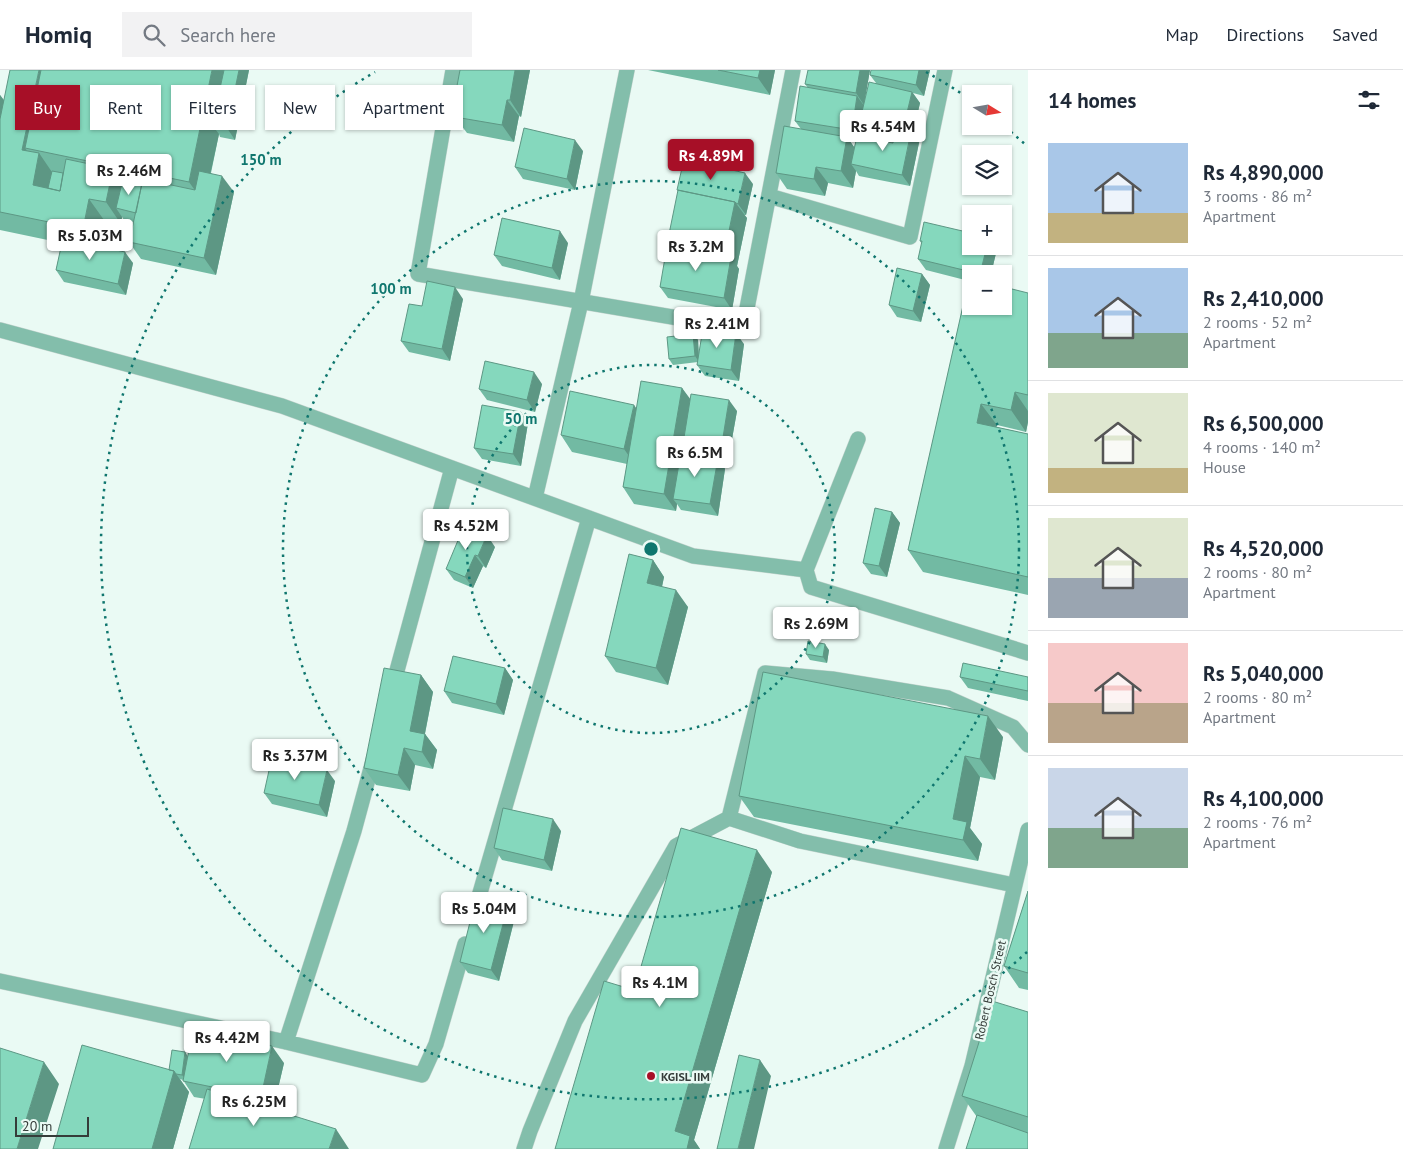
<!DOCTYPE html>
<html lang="en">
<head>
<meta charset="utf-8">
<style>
  body { margin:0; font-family:"PT Sans",sans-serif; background:#f2f2f3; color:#1f2937; height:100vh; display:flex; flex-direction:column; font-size:19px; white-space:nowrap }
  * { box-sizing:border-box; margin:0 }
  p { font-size:16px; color:#747a83 }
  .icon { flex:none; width:28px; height:28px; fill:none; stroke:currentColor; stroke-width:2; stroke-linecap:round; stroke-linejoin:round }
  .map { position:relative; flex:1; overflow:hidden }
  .drawer { display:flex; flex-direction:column; background:#fff; width:375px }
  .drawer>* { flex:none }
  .banner { position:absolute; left:15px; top:15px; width:475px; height:45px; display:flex; gap:10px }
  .needle { width:32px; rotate:101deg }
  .controls { position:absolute; left:962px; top:15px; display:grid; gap:10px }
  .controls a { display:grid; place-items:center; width:50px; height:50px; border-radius:0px; background:#fff; box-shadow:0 1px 4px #0004; font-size:25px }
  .scale { position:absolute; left:15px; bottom:12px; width:74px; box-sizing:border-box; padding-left:5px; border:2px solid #353c39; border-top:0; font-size:14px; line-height:18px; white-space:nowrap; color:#353c39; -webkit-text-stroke:4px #eafaf4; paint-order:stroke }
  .price { position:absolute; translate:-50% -42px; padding:0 11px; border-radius:5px; background:#fff; color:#222; font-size:16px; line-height:32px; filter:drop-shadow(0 1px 2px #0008) }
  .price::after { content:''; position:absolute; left:50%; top:30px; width:15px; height:11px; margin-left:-8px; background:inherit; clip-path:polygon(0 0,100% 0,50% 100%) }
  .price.current { background:#a70f27; color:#fff }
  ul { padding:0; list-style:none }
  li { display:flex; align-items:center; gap:15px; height:125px; padding:0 20px }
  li+li { border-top:1px solid #e0e1e3 }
  li span { display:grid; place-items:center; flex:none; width:140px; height:100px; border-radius:0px; color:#555 }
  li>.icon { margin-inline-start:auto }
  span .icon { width:60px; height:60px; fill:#fffc; stroke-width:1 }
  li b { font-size:21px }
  h2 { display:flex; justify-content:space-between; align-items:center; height:60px; padding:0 20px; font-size:21px }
  .tag { padding:0 18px; border-radius:0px; background:#fff; box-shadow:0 1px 4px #0004; font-size:18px; line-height:45px }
  .tag.current { background:#a70f27; color:#fff }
  header { display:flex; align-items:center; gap:30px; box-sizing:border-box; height:70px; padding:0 25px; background:#fff; border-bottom:1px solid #e0e1e3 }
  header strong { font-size:24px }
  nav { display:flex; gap:28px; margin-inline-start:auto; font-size:18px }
  .search { width:350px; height:45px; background:#f2f2f3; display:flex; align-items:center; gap:12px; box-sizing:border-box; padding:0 18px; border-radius:0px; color:#747a83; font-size:19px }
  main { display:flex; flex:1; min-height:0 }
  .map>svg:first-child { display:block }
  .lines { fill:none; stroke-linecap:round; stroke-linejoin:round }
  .minor-casing { stroke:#c6d4cf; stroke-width:16 }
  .minor { stroke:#83beab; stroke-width:15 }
  .wall { fill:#72baa3; fill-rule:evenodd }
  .shaded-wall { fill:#5d9784 }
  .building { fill:#85d8bd; stroke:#5d9784 }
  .ring { fill:none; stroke:#0f766e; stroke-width:2.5; stroke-dasharray:2.5 5 }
  .poi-dot { fill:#a70f27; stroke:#eafaf4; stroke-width:2 }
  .labels { text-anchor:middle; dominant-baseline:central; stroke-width:5; stroke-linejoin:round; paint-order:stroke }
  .street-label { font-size:12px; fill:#353c39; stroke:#eafaf4 }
  .poi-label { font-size:12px; font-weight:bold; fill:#353c39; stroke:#eafaf4; text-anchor:start }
  .centre { fill:#0f766e; stroke:#eafaf4; stroke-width:2.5 }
  .ring-label { font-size:15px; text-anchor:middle; font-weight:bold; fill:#0f766e; stroke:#eafaf4; stroke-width:5; stroke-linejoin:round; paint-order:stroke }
</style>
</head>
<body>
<header>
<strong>Homiq</strong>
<div class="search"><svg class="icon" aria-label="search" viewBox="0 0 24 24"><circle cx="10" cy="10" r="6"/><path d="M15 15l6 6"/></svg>Search here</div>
<nav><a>Map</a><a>Directions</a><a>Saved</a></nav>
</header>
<main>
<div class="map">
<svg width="1028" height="1079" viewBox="0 0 1028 1079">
  <rect width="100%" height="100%" fill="#eafaf4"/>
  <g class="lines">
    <g class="minor-casing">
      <path id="minor" d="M 453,0 L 418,204 L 743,259 L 793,0
        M 769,126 L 910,167 L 945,0
        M 0,260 L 282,336 L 693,486 L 806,500
        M 858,369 L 806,500 L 811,517 L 1028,583
        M 535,428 L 581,232 L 627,0
        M 392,619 L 452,398
        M 729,748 L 800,771 L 1014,815
        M 473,847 L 589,448
        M 0,911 L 286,972 L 422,1005 L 436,974 L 465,874
        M 286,972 L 354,761 L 374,687
        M 524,1079 L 530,1061 L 575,951 L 676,776 L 729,748 L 765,603 L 832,609 L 948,628 L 1013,657 L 1028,675
        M 946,1079 L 972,996 L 1028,760"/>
    </g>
    <use href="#minor" class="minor"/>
  </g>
  <path class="wall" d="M 249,0 L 235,70 L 220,67 L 219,64 L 211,103 L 234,122 L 216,205 L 141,189 L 129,172 L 134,152 L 124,150 L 122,147 L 121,154 L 104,150 L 99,176 L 133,193 L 126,225 L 64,212 L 56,200 L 62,173 L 0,160 L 0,25 L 4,30 Z
    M 530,0 L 521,47 L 519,46 L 514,72 L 467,63 L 455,47 L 459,25 L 456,21 Z
    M 648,0 L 775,0 L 770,25 Z
    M 870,0 L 864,33 L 876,13 L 870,5 L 930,0 L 924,26 L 913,23 L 920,33 L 914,59 L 920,68 L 910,116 L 859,106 L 856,101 L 853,118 L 828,113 L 825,126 L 787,119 L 776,103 L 801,59 L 795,51 L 808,18 L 805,14 ZM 849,70 L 856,71 L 854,77 Z
    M 583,81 L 575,120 L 523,109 L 515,97 Z
    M 753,114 L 746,145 L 744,145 L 747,148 L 737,196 L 739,199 L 732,240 L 668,228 L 660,217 L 674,177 L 668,169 Z
    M 920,171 L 997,179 L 991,204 L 971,204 L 971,236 L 1028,223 L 1028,352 L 1026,362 L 997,355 L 996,357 L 1028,364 L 1028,525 L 923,502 L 908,480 L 969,211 L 926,200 L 918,189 L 922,174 Z
    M 568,173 L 560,210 L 502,196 L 494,185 Z
    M 922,204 L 930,215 L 921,252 L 897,247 L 889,235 Z
    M 463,229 L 450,291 L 409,282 L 401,271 L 422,236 Z
    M 693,264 L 698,270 L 699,285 L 744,274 L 739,311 L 705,306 L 697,295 L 698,292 L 673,295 L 669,289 Z
    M 542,314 L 535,342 L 487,330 L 479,319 Z
    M 682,318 L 690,330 L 737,341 L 727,397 L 724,396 L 725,399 L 718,446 L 681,440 L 677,434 L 676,441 L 634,434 L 623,417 L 627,394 L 572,382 L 561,365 L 636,338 Z
    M 521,342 L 528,353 L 521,396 L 482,389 L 474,378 Z
    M 892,442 L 900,453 L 887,507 L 871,504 L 863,493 Z
    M 495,477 L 486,498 L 483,496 L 473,518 L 454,510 L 446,499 Z
    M 653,490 L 664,507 L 662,517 L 688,537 L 668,615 L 616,602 L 605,586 Z
    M 829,580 L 827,593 L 810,590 L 806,584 Z
    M 505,598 L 513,610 L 504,645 L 452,633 L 444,621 Z
    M 421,605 L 433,622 L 425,664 L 437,680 L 433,699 L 415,695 L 410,721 L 376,715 L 364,698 Z
    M 960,607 L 1028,607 L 1028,631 L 968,618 Z
    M 1003,667 L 995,710 L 980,707 L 970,758 L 982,774 L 978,791 L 754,747 L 739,726 Z
    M 335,711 L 327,747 L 272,734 L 264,723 Z
    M 561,761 L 552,801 L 502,790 L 494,778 Z
    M 772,802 L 694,1070 L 700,1079 L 555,1079 L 647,924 L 649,924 L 638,907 Z
    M 1028,821 L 1028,920 L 1019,918 L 1004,896 Z
    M 515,847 L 499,911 L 468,903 L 460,892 Z
    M 1028,942 L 1028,1079 L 977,1047 L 962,1026 Z
    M 188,986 L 284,993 L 273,1040 L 194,1027 L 183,1010 L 180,1009 L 189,1022 L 173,1079 L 53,1079 L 169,1000 Z"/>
  <path class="shaded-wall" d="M 39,0 L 58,0 L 25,78 L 37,94 L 39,83 L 54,105 L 49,130 L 33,115 L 22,80 Z
    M 212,0 L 232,0 L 212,55 L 219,64 L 204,133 L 189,112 Z
    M 239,0 L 249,0 L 235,70 L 227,58 Z
    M 515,0 L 530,0 L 521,47 L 510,30 Z
    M 760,0 L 775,0 L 770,25 L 758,8 Z
    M 860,0 L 870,0 L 864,35 L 856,23 Z
    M 919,0 L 930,0 L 924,26 L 916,15 Z
    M 912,22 L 920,33 L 914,59 L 920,68 L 910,116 L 902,105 L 912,60 L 905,51 Z
    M 0,25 L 5,32 L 0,55 Z
    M 857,26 L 865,37 L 857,63 L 860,67 L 860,71 L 852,60 Z
    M 507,30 L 519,46 L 514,72 L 502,55 Z
    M 895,49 L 903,60 L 898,82 L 890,71 Z
    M 847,67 L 859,84 L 851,94 L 856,101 L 853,118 L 841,101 Z
    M 575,70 L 583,81 L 575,120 L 567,109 Z
    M 816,97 L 828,113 L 825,126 L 814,109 Z
    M 113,99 L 128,120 L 116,138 L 122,147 L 121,154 L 106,132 Z
    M 745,103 L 753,114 L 746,145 L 738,134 Z
    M 222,106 L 234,122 L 216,205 L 204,188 Z
    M 89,129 L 104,150 L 98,180 L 83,159 Z
    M 735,132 L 747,148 L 737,196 L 739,199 L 732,240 L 724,228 L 731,189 L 725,180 Z
    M 560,161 L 568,173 L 560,210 L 552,198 Z
    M 987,176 L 995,176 L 997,179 L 991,204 L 980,204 Z
    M 125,182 L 133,193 L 126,225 L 118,214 Z
    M 922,204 L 930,215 L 921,252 L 913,241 Z
    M 455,217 L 463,229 L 450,291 L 442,279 Z
    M 736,263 L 744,274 L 739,311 L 731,300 Z
    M 693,264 L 698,270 L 699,292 L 695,286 Z
    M 534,302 L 542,314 L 535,342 L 527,330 Z
    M 682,318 L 694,334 L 682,380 L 685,384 L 673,429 L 677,434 L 676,441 L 664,424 Z
    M 1015,322 L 1028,341 L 1028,352 L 1026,362 L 1011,340 Z
    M 729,330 L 737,341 L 727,397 L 720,386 Z
    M 981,334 L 997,355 L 992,374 L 977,353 Z
    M 634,335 L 646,352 L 636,396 L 624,379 Z
    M 521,342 L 528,353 L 521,396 L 513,384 Z
    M 718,388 L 725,399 L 718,446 L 710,434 Z
    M 892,442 L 900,453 L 887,507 L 879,496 Z
    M 487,465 L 495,477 L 486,498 L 478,486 Z
    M 475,485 L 483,496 L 473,518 L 465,507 Z
    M 653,490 L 664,507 L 659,530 L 647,513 Z
    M 676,520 L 688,537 L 668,615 L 656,598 Z
    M 825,574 L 829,580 L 827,593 L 823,587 Z
    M 505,598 L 513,610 L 504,645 L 496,634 Z
    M 421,605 L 433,622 L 422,678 L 410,661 Z
    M 988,646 L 1003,667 L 995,710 L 980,689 Z
    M 425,664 L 437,680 L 433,699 L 422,682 Z
    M 404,678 L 415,695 L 410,721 L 398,705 Z
    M 965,686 L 980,707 L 970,758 L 982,774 L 978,791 L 963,770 L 953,749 Z
    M 327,700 L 335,711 L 327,747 L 319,735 Z
    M 553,749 L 561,761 L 552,801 L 544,790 Z
    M 757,780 L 772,802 L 694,1070 L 700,1079 L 687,1079 L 675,1061 Z
    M 508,835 L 515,847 L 499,911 L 491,900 Z
    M 272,976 L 284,993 L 272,1044 L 261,1027 Z
    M 185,982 L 189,988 L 186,1010 L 182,1005 Z
    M 760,990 L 771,1006 L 754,1079 L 738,1079 Z
    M 44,992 L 59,1014 L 38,1079 L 17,1079 Z
    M 174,1001 L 189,1022 L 173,1079 L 152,1079 Z
    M 336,1059 L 349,1079 L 329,1079 Z"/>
  <path class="building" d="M 10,0 L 39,0 L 22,80 L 39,83 L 33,115 L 60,121 L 66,89 L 113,99 L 106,132 L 89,129 L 83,159 L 0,142 L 0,49 Z
    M 41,0 L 212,0 L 189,112 L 25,78 Z
    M 224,0 L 239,0 L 227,58 L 212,55 Z
    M 460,0 L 515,0 L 510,30 L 507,30 L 502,55 L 455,47 L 460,21 L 456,21 Z
    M 718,0 L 760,0 L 758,8 Z
    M 808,0 L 860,0 L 856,23 L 805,14 Z
    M 871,0 L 919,0 L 916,15 L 870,5 Z
    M 869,12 L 912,22 L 905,51 L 895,49 L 890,71 L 857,63 Z
    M 800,16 L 857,26 L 852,60 L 795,51 Z
    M 897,53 L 912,57 L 902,105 L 851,94 L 857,66 L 893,73 Z
    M 784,56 L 847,67 L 841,101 L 816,97 L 814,109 L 776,103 Z
    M 524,58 L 575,70 L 567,109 L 515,97 Z
    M 684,89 L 745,103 L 738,134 L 736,133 L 735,132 L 677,120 Z
    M 52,101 L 63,103 L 60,121 L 48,118 Z
    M 199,101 L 222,106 L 204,188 L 129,172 L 143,109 L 195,120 Z
    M 123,109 L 142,113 L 136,143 L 116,138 Z
    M 678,120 L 735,132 L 725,180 L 668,169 Z
    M 502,148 L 560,161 L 552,198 L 494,185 Z
    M 924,152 L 971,163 L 971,176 L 987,176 L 980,204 L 918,189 L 922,171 L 920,171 Z
    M 63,168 L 125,182 L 118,214 L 56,200 Z
    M 667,176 L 731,187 L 724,228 L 660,217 Z
    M 897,198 L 922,204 L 913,241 L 889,235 Z
    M 969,209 L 971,210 L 971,236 L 1004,236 L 1004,217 L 1028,223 L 1028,325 L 1015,322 L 1011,340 L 981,334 L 977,353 L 1028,364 L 1028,507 L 908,480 Z
    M 427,211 L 455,217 L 442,279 L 401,271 L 409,234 L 422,236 Z
    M 703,258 L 736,263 L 731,300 L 697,295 Z
    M 693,264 L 695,286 L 669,289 L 667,267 Z
    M 485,291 L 534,302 L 527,330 L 479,319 Z
    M 641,311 L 682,318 L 664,424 L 623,417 Z
    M 570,321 L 634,335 L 624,379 L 561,365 Z
    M 691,324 L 729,330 L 720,386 L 682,380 Z
    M 482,335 L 521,342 L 513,384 L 474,378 Z
    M 681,382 L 718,388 L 710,434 L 673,429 Z
    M 875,438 L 892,442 L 879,496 L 863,493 Z
    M 464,456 L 487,465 L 478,486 L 475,485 L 465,507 L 446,499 Z
    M 629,484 L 653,490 L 647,513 L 676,520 L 656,598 L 605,586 Z
    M 808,571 L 825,574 L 823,587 L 806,584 Z
    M 453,586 L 505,598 L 496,634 L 444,621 Z
    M 963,593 L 1028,607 L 1028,621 L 960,607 Z
    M 384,598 L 421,605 L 410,661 L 425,664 L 422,682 L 404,678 L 398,705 L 364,698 Z
    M 763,602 L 988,646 L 980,689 L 965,686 L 953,749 L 967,752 L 963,770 L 739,726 Z
    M 272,687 L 327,700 L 319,735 L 264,723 Z
    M 503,738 L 553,749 L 544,790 L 494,778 Z
    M 681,758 L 757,780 L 675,1061 L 690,1066 L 687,1079 L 555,1079 L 604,911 L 647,924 L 660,924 L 660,914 L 638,907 Z
    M 1028,821 L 1028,903 L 1004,896 Z
    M 476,828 L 508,835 L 491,900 L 460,892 Z
    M 992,931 L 1028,942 L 1028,1047 L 962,1026 Z
    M 193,959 L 272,976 L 261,1027 L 183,1011 Z
    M 82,975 L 174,1001 L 152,1079 L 53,1079 Z
    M 0,978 L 44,992 L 17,1079 L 0,1079 Z
    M 172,980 L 185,982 L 182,1005 L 176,1004 L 174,1001 L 169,1000 Z
    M 739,985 L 760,990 L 738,1079 L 717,1079 Z
    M 207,1019 L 336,1059 L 329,1079 L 189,1079 Z
    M 977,1045 L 1028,1063 L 1028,1079 L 966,1079 Z"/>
  <g class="ring">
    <circle cx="651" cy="479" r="184"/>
    <circle cx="651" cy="479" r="368"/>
    <path d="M1027 882A551 551 0 1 1 375 2M926 2A551 551 0 0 1 971 30M1005 57A551 551 0 0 1 1027 76"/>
  </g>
  <circle class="poi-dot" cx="651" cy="1006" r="5"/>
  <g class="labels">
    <g class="street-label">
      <text transform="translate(990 920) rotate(-77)">Robert Bosch Street</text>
    </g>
    <g class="poi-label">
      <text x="661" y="1006">KGISL IIM</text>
    </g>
  </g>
  <circle cx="651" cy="479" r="8" class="centre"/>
  <g class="ring-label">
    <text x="261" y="95">150 m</text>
    <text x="391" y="224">100 m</text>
    <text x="521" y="354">50 m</text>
  </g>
</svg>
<div class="controls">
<a><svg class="needle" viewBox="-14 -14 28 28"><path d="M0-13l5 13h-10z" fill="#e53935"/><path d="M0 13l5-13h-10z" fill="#747a83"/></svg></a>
<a><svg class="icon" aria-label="layers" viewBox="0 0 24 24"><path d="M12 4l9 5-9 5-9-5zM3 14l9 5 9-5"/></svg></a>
<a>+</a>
<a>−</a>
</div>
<div class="scale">20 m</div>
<b class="price" style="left:883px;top:82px">Rs 4.54M</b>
<b class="price current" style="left:711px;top:111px">Rs 4.89M</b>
<b class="price" style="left:129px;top:126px">Rs 2.46M</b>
<b class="price" style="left:90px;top:191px">Rs 5.03M</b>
<b class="price" style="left:696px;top:202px">Rs 3.2M</b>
<b class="price" style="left:717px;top:279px">Rs 2.41M</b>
<b class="price" style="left:695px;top:408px">Rs 6.5M</b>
<b class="price" style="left:466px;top:481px">Rs 4.52M</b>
<b class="price" style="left:816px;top:579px">Rs 2.69M</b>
<b class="price" style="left:295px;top:711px">Rs 3.37M</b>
<b class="price" style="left:484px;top:864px">Rs 5.04M</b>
<b class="price" style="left:660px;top:938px">Rs 4.1M</b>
<b class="price" style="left:227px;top:993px">Rs 4.42M</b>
<b class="price" style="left:254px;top:1057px">Rs 6.25M</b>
<div class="banner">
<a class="tag current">Buy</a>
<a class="tag">Rent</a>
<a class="tag">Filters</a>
<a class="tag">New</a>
<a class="tag">Apartment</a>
</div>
</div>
<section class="drawer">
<h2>14 homes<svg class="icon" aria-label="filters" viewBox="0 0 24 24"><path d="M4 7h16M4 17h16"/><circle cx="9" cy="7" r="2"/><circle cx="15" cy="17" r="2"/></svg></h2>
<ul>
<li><span style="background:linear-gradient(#a9c7e8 70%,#c2b280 0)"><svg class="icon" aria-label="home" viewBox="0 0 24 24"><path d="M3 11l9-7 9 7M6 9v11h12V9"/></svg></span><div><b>Rs 4,890,000</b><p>3 rooms · 86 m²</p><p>Apartment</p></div></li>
<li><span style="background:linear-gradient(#a9c7e8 65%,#7fa58c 0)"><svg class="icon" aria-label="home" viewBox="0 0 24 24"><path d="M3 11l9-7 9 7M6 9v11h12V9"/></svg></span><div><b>Rs 2,410,000</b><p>2 rooms · 52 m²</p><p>Apartment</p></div></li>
<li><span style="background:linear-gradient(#dfe7d0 75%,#c2b280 0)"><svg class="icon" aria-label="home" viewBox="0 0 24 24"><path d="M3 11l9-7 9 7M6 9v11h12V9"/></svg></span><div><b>Rs 6,500,000</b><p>4 rooms · 140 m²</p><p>House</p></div></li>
<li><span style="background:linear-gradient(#dfe7d0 60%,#9aa5b1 0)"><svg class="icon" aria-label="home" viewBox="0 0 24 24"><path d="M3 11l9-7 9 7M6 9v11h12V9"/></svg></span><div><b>Rs 4,520,000</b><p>2 rooms · 80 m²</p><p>Apartment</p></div></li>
<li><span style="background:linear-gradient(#f6c9c9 60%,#b9a48a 0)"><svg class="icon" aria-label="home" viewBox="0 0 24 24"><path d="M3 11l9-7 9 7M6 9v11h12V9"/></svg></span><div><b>Rs 5,040,000</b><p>2 rooms · 80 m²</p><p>Apartment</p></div></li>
<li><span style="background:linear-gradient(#c9d6e8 60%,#7fa58c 0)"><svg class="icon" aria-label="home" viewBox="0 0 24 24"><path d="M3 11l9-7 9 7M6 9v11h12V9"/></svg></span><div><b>Rs 4,100,000</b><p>2 rooms · 76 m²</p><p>Apartment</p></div></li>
</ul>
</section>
</main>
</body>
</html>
